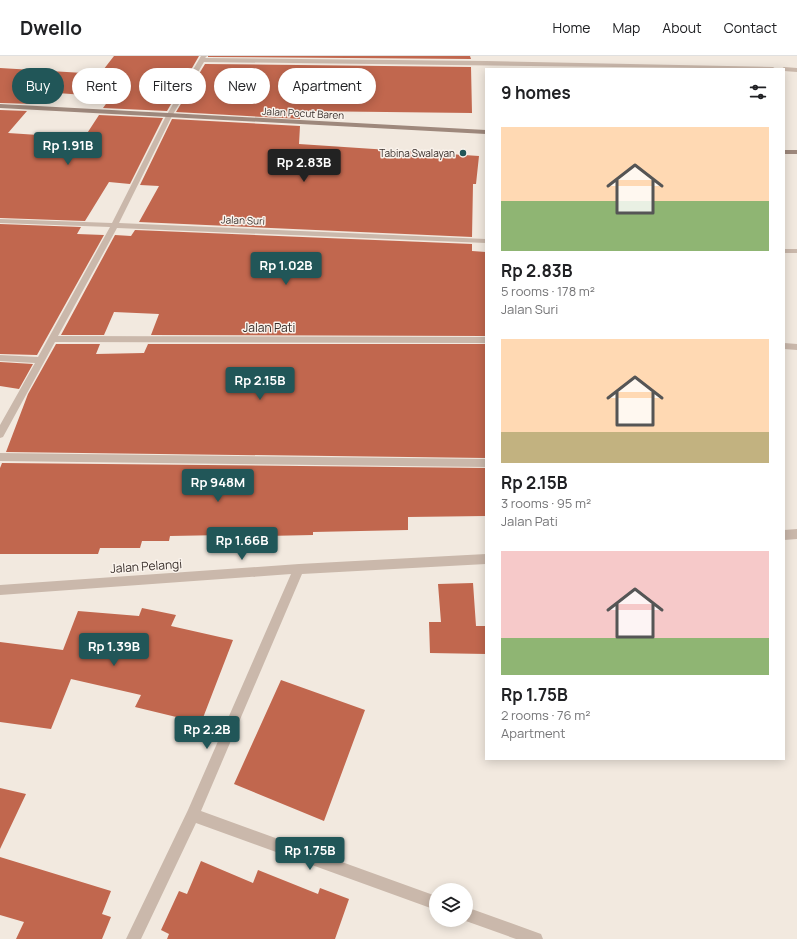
<!DOCTYPE html>
<html lang="en">
<head>
<meta charset="utf-8">
<style>
  body { margin:0; font-family:Manrope,sans-serif; background:#f2f2f2; color:#202124; height:100vh; display:flex; flex-direction:column; font-size:15px; white-space:nowrap }
  * { box-sizing:border-box; margin:0 }
  p { font-size:13px; color:#757577 }
  .icon { flex:none; width:22px; height:22px; fill:none; stroke:currentColor; stroke-width:2; stroke-linecap:round; stroke-linejoin:round }
  .map { position:relative; flex:1; overflow:hidden }
  .side { position:absolute; left:485px; top:12px; width:300px; height:692px; display:flex; flex-direction:column; background:#fff; border-radius:0px; box-shadow:0 2px 10px #0003 }
  .side>* { flex:none }
  .top-card { position:absolute; left:12px; top:12px; width:380px; height:36px; display:flex; gap:8px }
  .tools { position:absolute; left:429px; top:827px; display:grid; gap:8px }
  .tools a { display:grid; place-items:center; width:44px; height:44px; border-radius:50%; background:#fff; box-shadow:0 2px 10px #0003; font-size:20px }
  .price { position:absolute; translate:-50% -34px; padding:0 9px; border-radius:4px; background:#215658; color:#fff; font-size:13px; line-height:26px; filter:drop-shadow(0 1px 2px #0008) }
  .price::after { content:''; position:absolute; left:50%; top:24px; width:12px; height:9px; margin-left:-6px; background:inherit; clip-path:polygon(0 0,100% 0,50% 100%) }
  .price.on { background:#222; color:#fff }
  ul { padding:0; list-style:none }
  li { display:grid; align-content:center; gap:8px; height:212px; padding:0 16px }
  li span { display:grid; place-items:center; height:124px; border-radius:0px; color:#555 }
  li>.icon { margin-inline-start:auto }
  span .icon { width:72px; height:72px; fill:#fffc; stroke-width:1 }
  li b { font-size:17px }
  h2 { display:flex; justify-content:space-between; align-items:center; height:48px; padding:0 16px; font-size:17px }
  .pill { padding:0 14px; border-radius:18px; background:#fff; box-shadow:0 2px 10px #0003; font-size:14px; line-height:36px }
  .pill.on { background:#215658; color:#fff }
  header { display:flex; align-items:center; gap:24px; box-sizing:border-box; height:56px; padding:0 20px; background:#fff; border-bottom:1px solid #e0e0e0 }
  header strong { font-size:19px }
  nav { display:flex; gap:22px; margin-inline-start:auto; font-size:14px }
  .map>svg:first-child { display:block }
  .building { fill:#c1674e }
  .lines { fill:none; stroke-linecap:round; stroke-linejoin:round }
  .street { fill:#cab8ab; fill-rule:evenodd }
  .secondary { fill:#9e887c; fill-rule:evenodd }
  .poi-dot { fill:#215658; stroke:#faf3ec; stroke-width:1.5 }
  .labels { text-anchor:middle; dominant-baseline:central; stroke-width:3; stroke-linejoin:round; paint-order:stroke }
  .far-street-label { font-size:10px; fill:#382e2a; stroke:#faf3ec }
  .far-poi-label { font-size:10px; fill:#382e2a; stroke:#faf3ec; text-anchor:end }
  .street-label { font-size:12px; fill:#382e2a; stroke:#faf3ec }
</style>
</head>
<body>
<header>
<strong>Dwello</strong>
<nav><a>Home</a><a>Map</a><a>About</a><a>Contact</a></nav>
</header>
<div class="map">
<svg width="797" height="883" viewBox="0 0 797 883">
  <rect width="100%" height="100%" fill="#f2e9df"/>
  <path class="building" d="M 114,0 L 199,0 L 167,55 L 103,52 L 111,41 L 44,36 L 33,48 L 0,47 L 0,12 L 100,18 Z
    M 208,0 L 470,0 L 471,3 L 208,1 Z
    M 205,8 L 471,11 L 472,57 L 300,55 L 300,63 L 176,56 Z
    M 0,54 L 27,55 L 8,77 L 84,82 L 99,59 L 163,62 L 130,128 L 109,126 L 85,165 L 0,162 Z
    M 172,63 L 300,70 L 299,88 L 479,100 L 476,128 L 473,128 L 472,181 L 139,166 L 159,130 L 140,129 Z
    M 0,168 L 81,171 L 77,178 L 104,179 L 37,299 L 0,298 Z
    M 135,174 L 472,188 L 472,195 L 486,196 L 486,280 L 151,279 L 159,258 L 114,256 L 104,279 L 61,279 L 115,179 L 131,180 Z
    M 56,288 L 100,288 L 96,298 L 144,297 L 148,288 L 486,288 L 486,402 L 6,396 L 28,338 Z
    M 0,306 L 33,308 L 19,333 L 0,330 Z
    M 2,407 L 486,412 L 486,460 L 408,461 L 408,474 L 313,476 L 313,479 L 266,480 L 265,494 L 222,494 L 224,479 L 170,480 L 169,485 L 142,485 L 140,492 L 100,492 L 98,498 L 0,498 L 0,412 Z
    M 473,527 L 476,570 L 486,570 L 486,598 L 430,597 L 429,566 L 441,566 L 438,528 Z
    M 142,552 L 176,559 L 171,570 L 233,584 L 201,667 L 135,651 L 141,639 L 71,623 L 51,673 L 0,666 L 0,586 L 63,594 L 78,555 L 139,560 Z
    M 281,624 L 365,654 L 324,765 L 234,728 Z
    M 0,732 L 26,738 L 0,793 Z
    M 0,801 L 111,835 L 102,858 L 111,861 L 102,883 L 16,883 L 24,866 L 0,859 Z
    M 201,805 L 253,827 L 258,814 L 318,838 L 320,832 L 349,843 L 335,883 L 167,883 L 169,878 L 161,874 L 179,835 L 187,838 Z"/>
  <g class="lines">
    <path class="street" d="M 201,0 L 207,0 L 205,2 L 486,5 L 773,11 L 776,13 L 204,6 L 172,60 L 119,167 L 486,183 L 486,187 L 117,172 L 58,280 L 486,281 L 486,287 L 55,286 L 3,381 L 0,382 L 0,369 L 35,307 L 0,305 L 0,299 L 38,301 L 110,171 L 0,167 L 0,163 L 112,167 L 166,60 Z
      M 784,11 L 797,12 L 797,16 L 784,15 L 784,13 L 781,13 Z
      M 784,193 L 797,193 L 797,197 L 784,197 Z
      M 784,287 L 797,288 L 797,294 L 784,293 Z
      M 0,397 L 486,403 L 486,411 L 0,405 Z
      M 797,473 L 797,483 L 784,484 L 784,474 Z
      M 486,498 L 486,508 L 302,518 L 201,755 L 436,840 L 436,854 L 196,767 L 141,883 L 126,883 L 188,754 L 291,518 L 0,539 L 0,529 L 299,508 Z
      M 466,851 L 541,878 L 543,883 L 516,883 L 463,864 L 466,864 Z"/>
    <path class="secondary" d="M 0,48 L 486,74 L 486,78 L 0,52 Z
      M 784,94 L 797,94 L 797,98 L 784,98 Z"/>
  </g>
  <circle class="poi-dot" cx="463" cy="97" r="4"/>
  <g class="labels">
    <g class="far-street-label">
      <text transform="translate(303 57) rotate(3)">Jalan Pocut Baren</text>
      <text transform="translate(243 164) rotate(2)">Jalan Suri</text>
    </g>
    <g class="far-poi-label">
      <text x="455" y="97">Tabina Swalayan</text>
    </g>
    <g class="street-label">
      <text x="269" y="271">Jalan Pati</text>
      <text transform="translate(146 510) rotate(-4)">Jalan Pelangi</text>
    </g>
  </g>
</svg>
<div class="tools">
<a><svg class="icon" aria-label="layers" viewBox="0 0 24 24"><path d="M12 4l9 5-9 5-9-5zM3 14l9 5 9-5"/></svg></a>
</div>
<b class="price" style="left:68px;top:110px">Rp 1.91B</b>
<b class="price on" style="left:304px;top:127px">Rp 2.83B</b>
<b class="price" style="left:286px;top:230px">Rp 1.02B</b>
<b class="price" style="left:260px;top:345px">Rp 2.15B</b>
<b class="price" style="left:218px;top:447px">Rp 948M</b>
<b class="price" style="left:242px;top:505px">Rp 1.66B</b>
<b class="price" style="left:114px;top:611px">Rp 1.39B</b>
<b class="price" style="left:207px;top:694px">Rp 2.2B</b>
<b class="price" style="left:310px;top:815px">Rp 1.75B</b>
<div class="top-card">
<a class="pill on">Buy</a>
<a class="pill">Rent</a>
<a class="pill">Filters</a>
<a class="pill">New</a>
<a class="pill">Apartment</a>
</div>
<section class="side">
<h2>9 homes<svg class="icon" aria-label="filters" viewBox="0 0 24 24"><path d="M4 7h16M4 17h16"/><circle cx="9" cy="7" r="2"/><circle cx="15" cy="17" r="2"/></svg></h2>
<ul>
<li><span style="background:linear-gradient(#ffd9b3 60%,#8fb573 0)"><svg class="icon" aria-label="home" viewBox="0 0 24 24"><path d="M3 11l9-7 9 7M6 9v11h12V9"/></svg></span><div><b>Rp 2.83B</b><p>5 rooms · 178 m²</p><p>Jalan Suri</p></div></li>
<li><span style="background:linear-gradient(#ffd9b3 75%,#c2b280 0)"><svg class="icon" aria-label="home" viewBox="0 0 24 24"><path d="M3 11l9-7 9 7M6 9v11h12V9"/></svg></span><div><b>Rp 2.15B</b><p>3 rooms · 95 m²</p><p>Jalan Pati</p></div></li>
<li><span style="background:linear-gradient(#f6c9c9 70%,#8fb573 0)"><svg class="icon" aria-label="home" viewBox="0 0 24 24"><path d="M3 11l9-7 9 7M6 9v11h12V9"/></svg></span><div><b>Rp 1.75B</b><p>2 rooms · 76 m²</p><p>Apartment</p></div></li>
</ul>
</section>
</div>
</body>
</html>
